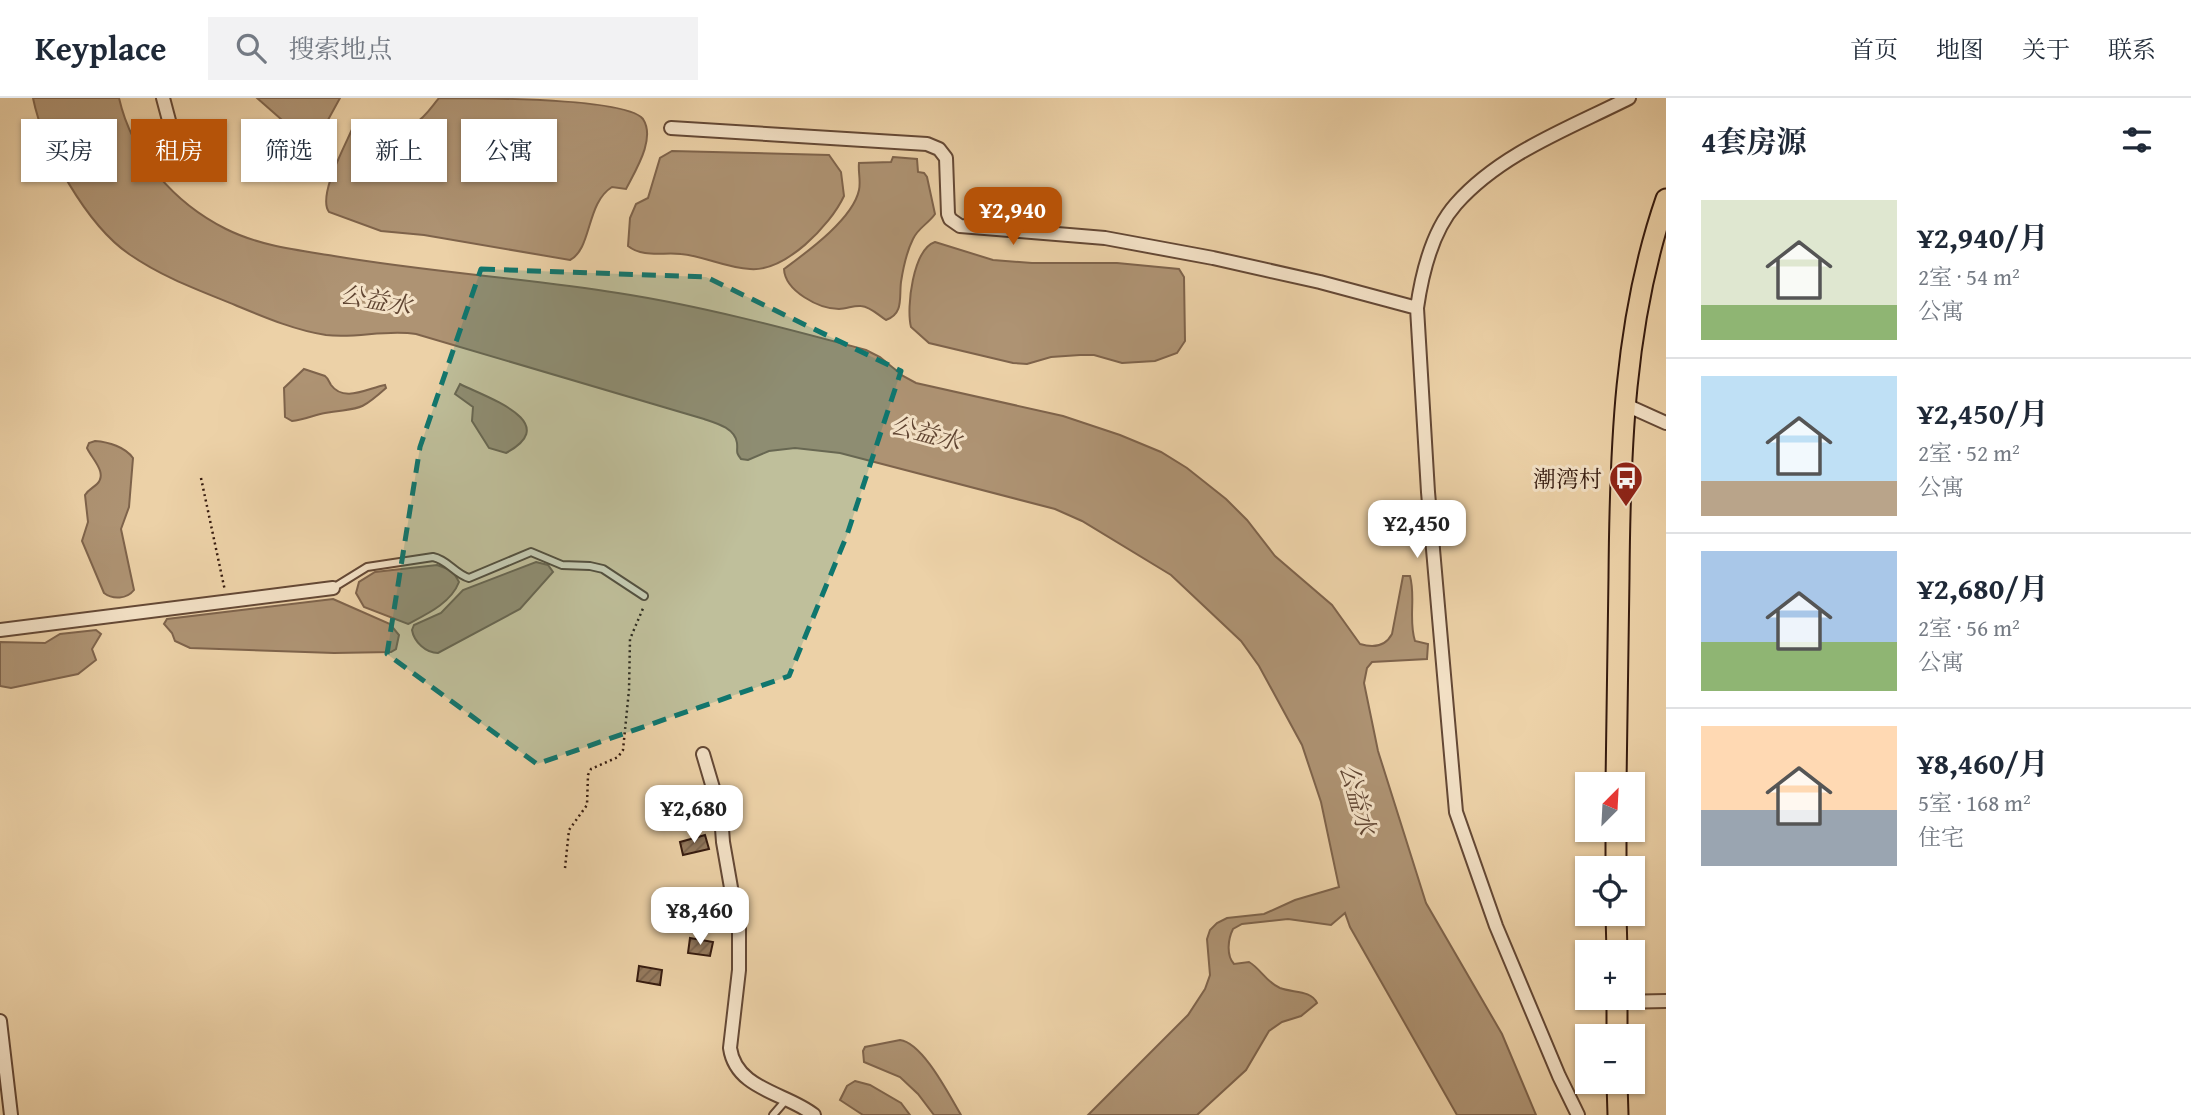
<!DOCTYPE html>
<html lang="zh">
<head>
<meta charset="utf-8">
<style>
  body { margin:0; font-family:"Gentium Book Plus","Noto Serif SC",serif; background:#f2f2f3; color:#1f2937; height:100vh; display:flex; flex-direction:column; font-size:26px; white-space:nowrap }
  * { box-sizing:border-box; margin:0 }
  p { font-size:23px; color:#747a83 }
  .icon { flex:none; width:38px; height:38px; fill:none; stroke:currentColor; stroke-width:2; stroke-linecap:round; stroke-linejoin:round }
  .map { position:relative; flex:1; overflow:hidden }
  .sheet { display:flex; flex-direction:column; background:#fff; width:525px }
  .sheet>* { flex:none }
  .top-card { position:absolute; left:21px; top:21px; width:665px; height:63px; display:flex; gap:14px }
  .needle { width:46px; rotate:24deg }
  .tools { position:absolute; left:1575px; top:674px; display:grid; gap:14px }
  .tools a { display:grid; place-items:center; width:70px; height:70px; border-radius:0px; background:#fff; box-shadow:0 2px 5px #0004; font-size:35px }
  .price { position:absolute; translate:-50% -60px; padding:0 16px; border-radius:14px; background:#fff; color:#222; font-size:23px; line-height:46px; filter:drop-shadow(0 2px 4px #0008) }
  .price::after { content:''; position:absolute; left:50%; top:42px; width:21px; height:16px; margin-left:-10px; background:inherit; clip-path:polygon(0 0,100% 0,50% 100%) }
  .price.active { background:#b45309; color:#fff }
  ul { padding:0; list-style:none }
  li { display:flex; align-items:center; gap:21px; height:175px; padding:0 35px }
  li+li { border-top:2px solid #e0e1e3 }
  li span { display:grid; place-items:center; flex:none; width:196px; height:140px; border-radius:0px; color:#555 }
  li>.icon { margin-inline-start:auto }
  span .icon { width:84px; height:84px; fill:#fffc; stroke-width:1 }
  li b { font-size:30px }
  h2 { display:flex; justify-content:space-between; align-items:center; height:84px; padding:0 35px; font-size:30px }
  .chip { padding:0 24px; border-radius:0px; background:#fff; box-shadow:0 2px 5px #0004; font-size:24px; line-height:63px }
  .chip.active { background:#b45309; color:#fff }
  header { display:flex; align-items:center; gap:42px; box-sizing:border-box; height:98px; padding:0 35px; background:#fff; border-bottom:2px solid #e0e1e3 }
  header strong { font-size:33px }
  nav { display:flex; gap:38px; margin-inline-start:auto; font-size:24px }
  .search { width:490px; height:63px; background:#f2f2f3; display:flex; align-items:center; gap:18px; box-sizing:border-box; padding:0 24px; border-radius:0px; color:#747a83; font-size:26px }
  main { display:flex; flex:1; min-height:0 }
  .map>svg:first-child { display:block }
  .water { fill:#ae9373; stroke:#7e634b; stroke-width:2 }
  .building { fill:url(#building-hatch); stroke:#361b0f; stroke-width:2 }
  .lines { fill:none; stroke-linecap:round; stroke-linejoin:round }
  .service-casing { stroke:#644835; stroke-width:10 }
  .minor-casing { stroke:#644835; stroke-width:16 }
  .trunk-casing { stroke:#361b0f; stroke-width:23 }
  .path { stroke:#361b0f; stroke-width:2.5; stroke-dasharray:2 3.5; stroke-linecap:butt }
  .service { stroke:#f3e1c6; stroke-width:6 }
  .minor { stroke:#f3e1c6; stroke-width:12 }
  .trunk { stroke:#ecd1a7; stroke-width:19 }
  .marked { fill:#0f766e; fill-opacity:0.2; stroke:#0f766e; stroke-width:5; stroke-dasharray:14 9; stroke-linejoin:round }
  .labels { text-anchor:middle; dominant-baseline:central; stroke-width:6; stroke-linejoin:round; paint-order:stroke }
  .poi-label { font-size:23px; fill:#361b0f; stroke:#f3e1c6; text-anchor:end }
  .water-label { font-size:24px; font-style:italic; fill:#604532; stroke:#f3e1c6 }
</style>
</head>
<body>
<header>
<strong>Keyplace</strong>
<div class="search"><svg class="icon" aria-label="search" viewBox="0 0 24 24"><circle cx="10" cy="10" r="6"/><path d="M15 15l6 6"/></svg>搜索地点</div>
<nav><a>首页</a><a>地图</a><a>关于</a><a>联系</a></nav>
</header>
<main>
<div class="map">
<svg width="1666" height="1017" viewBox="0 0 1666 1017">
  <defs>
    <pattern id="building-hatch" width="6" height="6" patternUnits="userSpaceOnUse" patternTransform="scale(1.75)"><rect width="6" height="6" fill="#957a5e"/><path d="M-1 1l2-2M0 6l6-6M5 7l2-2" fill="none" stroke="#7a634c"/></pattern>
  </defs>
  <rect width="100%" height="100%" fill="#ecd1a7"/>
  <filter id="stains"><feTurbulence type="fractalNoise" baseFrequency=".00286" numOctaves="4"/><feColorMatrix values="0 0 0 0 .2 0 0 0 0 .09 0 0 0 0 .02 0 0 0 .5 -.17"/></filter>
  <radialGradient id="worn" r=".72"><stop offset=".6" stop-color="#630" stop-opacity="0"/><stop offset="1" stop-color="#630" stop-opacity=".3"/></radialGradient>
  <path class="water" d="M 33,0 L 119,0 C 132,57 174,105 226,131 C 260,148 297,152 334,158 C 428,174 524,180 618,195 C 702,208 784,230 866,252 L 880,259 L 903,278 L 916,285 L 1063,318 L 1120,337 L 1161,354 L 1187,370 L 1226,401 L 1247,422 L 1275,458 L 1332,507 L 1360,546 C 1373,550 1385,549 1392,536 L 1403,478 L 1410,478 C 1416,500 1408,521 1415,543 L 1428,546 L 1427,561 L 1372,564 L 1367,570 L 1364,585 L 1378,653 L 1426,805 L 1502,936 L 1536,1017 L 1457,1017 L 1350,829 L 1345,815 L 1331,827 L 1288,821 L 1242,826 L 1233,831 C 1228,841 1226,857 1234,866 L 1249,864 C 1261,871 1266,884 1280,890 C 1293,895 1311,892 1317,905 L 1301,918 L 1282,924 L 1269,933 L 1246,972 L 1197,1017 L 1088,1017 L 1188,917 L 1205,891 L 1210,877 L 1207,841 L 1210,832 L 1217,825 L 1227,820 L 1264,816 L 1295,802 L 1339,789 L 1321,704 L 1302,647 L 1259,568 L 1241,543 L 1171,477 L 1082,423 L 1055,411 L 840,355 L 795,350 L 769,353 L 748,362 L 741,361 C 735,354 738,353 737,345 C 735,330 716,325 704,321 L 416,236 C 385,231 356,241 326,237 C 294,232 264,219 235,207 C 198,192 162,179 129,156 C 87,127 43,50 33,0 Z
    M 257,0 L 340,0 L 322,33 L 312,43 L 299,37 Z
    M 439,0 C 474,0 626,0 643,21 C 656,41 635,73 626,91 L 612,89 C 586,105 592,151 570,162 L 424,137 L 381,133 L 329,114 C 317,98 346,46 354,27 C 369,16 394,35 415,25 C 425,20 432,8 439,0 Z
    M 672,53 L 829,57 L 841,74 L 844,98 C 830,128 785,174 750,171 C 726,170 704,158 681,156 C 663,154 643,160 628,148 L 630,120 L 636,106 L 648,100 L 660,60 Z
    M 893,59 L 917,61 L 918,74 L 924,75 L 927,79 L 935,116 C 929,125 918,130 913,141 C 907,153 903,171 901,184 C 899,199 904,216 886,222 C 878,217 871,209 861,208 C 854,207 847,211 839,211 C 819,211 785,193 784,171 C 807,154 853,121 859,92 C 861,83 858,74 859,65 L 891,64 Z
    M 935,144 L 993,162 L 1032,165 L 1117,165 L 1179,171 L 1184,179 L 1185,243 L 1177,255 L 1155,263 L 1122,265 L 1094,257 L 1080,257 L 1051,259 L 1027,266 L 1013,265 L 929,245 L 911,229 C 906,210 913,151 935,144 Z
    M 304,271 L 325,278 C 328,280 329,284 331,287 C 344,305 368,290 385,287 L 386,290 C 358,315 360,309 325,315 C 314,317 304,322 292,323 L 285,319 L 284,290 Z
    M 460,286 C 485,299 564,324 506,355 L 489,350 L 472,323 L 473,309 L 455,296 Z
    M 95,343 C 109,344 125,349 133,360 L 129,409 L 121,431 L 134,492 C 127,501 113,502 104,495 L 82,443 L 88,424 L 85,397 C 89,391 93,390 97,386 C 108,375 92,361 87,350 L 89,345 Z
    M 536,464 L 548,467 L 553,474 L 520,511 L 438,555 C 426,555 414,544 412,532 L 414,527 L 441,515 L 463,492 Z
    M 437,467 L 448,471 L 455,477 L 459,484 C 451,505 427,516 408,526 L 364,509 L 356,495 L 359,484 L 375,474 Z
    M 333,501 L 390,526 L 399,537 L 396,551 L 391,554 L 334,555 L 190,550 L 175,543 L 172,535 L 164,526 L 167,521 Z
    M 96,532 L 101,536 L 92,551 L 96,562 L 78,576 L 11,590 L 0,588 L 0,544 L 45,545 L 60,536 Z
    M 900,942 C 923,945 949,997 961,1017 L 934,1017 L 918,996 L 900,979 L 864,964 L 863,953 L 865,949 Z
    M 855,983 L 870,987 L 901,1005 L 910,1017 L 863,1017 L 840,1002 L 847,988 Z"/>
  <path class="building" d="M 705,737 L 709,751 L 683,757 L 680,744 Z
    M 690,840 L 713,844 L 710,858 L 688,855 Z
    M 639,868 L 662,872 L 660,887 L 637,883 Z"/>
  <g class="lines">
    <g class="service-casing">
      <path id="service" d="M 333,490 L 367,469 L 433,459 C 448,462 455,476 469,480 L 531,454 L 562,467 L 590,468 L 603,471 L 644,498
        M 773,1017 L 786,1002"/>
    </g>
    <g class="minor-casing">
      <path id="minor" d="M 163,0 L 171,30
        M 671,30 L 927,46 L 939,51 L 946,60 L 948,116 L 950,121 L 960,128 L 1105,140 L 1213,160 L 1320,184 L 1417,210
        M 1626,307 L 1666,325
        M 0,532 L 333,490
        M 703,656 L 721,717 L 723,744 L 733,801 L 739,821 L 739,872 L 730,950 C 736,992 787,995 814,1017
        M 1617,904 L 1666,903
        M 0,923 L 11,1017
        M 1578,1017 L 1559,978 L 1496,828 L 1456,714 L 1428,394 L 1417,210 C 1422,175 1432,133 1456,106 C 1501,55 1570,30 1629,0"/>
    </g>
    <g class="trunk-casing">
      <path id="trunk" d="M 1616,686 C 1617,617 1618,548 1619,479 C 1620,352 1624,222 1666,101
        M 1616,732 L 1616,770
        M 1616,816 L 1617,854
        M 1617,900 L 1617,938
        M 1617,984 L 1618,1017"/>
    </g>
    <path class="path" d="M 201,380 L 225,493
      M 565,770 L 569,732 L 587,707 L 588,677 L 591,671 L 618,659 L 623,652 L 629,592 L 630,541 L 644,508"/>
    <use href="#service" class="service"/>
    <use href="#minor" class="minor"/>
    <use href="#trunk" class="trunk"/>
  </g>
  <path class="marked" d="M 481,171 L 706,179 L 901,273 L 847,437 L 789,578 L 537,666 L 387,556 L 420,349 Z"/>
  <defs>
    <g id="bus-pin" transform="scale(1.75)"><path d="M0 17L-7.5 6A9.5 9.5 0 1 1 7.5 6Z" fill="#8f2418" stroke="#f3e1c6"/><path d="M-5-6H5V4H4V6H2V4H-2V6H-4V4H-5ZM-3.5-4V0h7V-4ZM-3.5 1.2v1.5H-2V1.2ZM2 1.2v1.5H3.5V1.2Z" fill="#fff"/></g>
  </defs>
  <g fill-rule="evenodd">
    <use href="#bus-pin" x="1626" y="380"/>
  </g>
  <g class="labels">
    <g class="poi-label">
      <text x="1602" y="380">潮湾村</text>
    </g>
    <g class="water-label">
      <text transform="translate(376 202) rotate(10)">公益水</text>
      <text transform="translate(926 335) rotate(15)">公益水</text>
      <text transform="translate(1358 701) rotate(74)">公益水</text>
    </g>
  </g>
  <rect width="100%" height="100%" filter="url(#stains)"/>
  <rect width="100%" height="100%" fill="url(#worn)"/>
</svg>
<div class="tools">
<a><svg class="needle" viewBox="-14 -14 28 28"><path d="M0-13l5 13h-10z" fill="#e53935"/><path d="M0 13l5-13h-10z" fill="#747a83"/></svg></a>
<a><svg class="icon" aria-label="locate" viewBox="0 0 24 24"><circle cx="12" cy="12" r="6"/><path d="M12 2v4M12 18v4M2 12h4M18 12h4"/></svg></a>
<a>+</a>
<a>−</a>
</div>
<b class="price active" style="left:1013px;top:149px">¥2,940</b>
<b class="price" style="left:1417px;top:462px">¥2,450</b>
<b class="price" style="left:694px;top:747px">¥2,680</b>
<b class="price" style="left:700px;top:849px">¥8,460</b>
<div class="top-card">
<a class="chip">买房</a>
<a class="chip active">租房</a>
<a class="chip">筛选</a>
<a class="chip">新上</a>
<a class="chip">公寓</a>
</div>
</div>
<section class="sheet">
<h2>4套房源<svg class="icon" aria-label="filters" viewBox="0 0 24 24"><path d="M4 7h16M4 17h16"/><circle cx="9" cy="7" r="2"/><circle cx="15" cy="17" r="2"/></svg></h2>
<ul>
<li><span style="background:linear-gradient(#dfe7d0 75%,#8fb573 0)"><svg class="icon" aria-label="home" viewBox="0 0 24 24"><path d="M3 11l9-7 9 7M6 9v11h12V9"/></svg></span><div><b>¥2,940/月</b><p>2室 · 54 m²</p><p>公寓</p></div></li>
<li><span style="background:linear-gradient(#bfe0f5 75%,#b9a48a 0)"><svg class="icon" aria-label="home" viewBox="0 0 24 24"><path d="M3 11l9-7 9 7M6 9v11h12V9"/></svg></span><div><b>¥2,450/月</b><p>2室 · 52 m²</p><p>公寓</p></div></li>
<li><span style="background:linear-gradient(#a9c7e8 65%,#8fb573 0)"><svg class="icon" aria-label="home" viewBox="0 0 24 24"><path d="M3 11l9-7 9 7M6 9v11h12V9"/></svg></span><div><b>¥2,680/月</b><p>2室 · 56 m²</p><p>公寓</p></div></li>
<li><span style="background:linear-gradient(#ffd9b3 60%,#9aa5b1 0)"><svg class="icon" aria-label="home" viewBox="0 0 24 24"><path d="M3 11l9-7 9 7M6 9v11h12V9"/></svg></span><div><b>¥8,460/月</b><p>5室 · 168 m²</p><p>住宅</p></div></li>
</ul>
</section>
</main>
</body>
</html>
